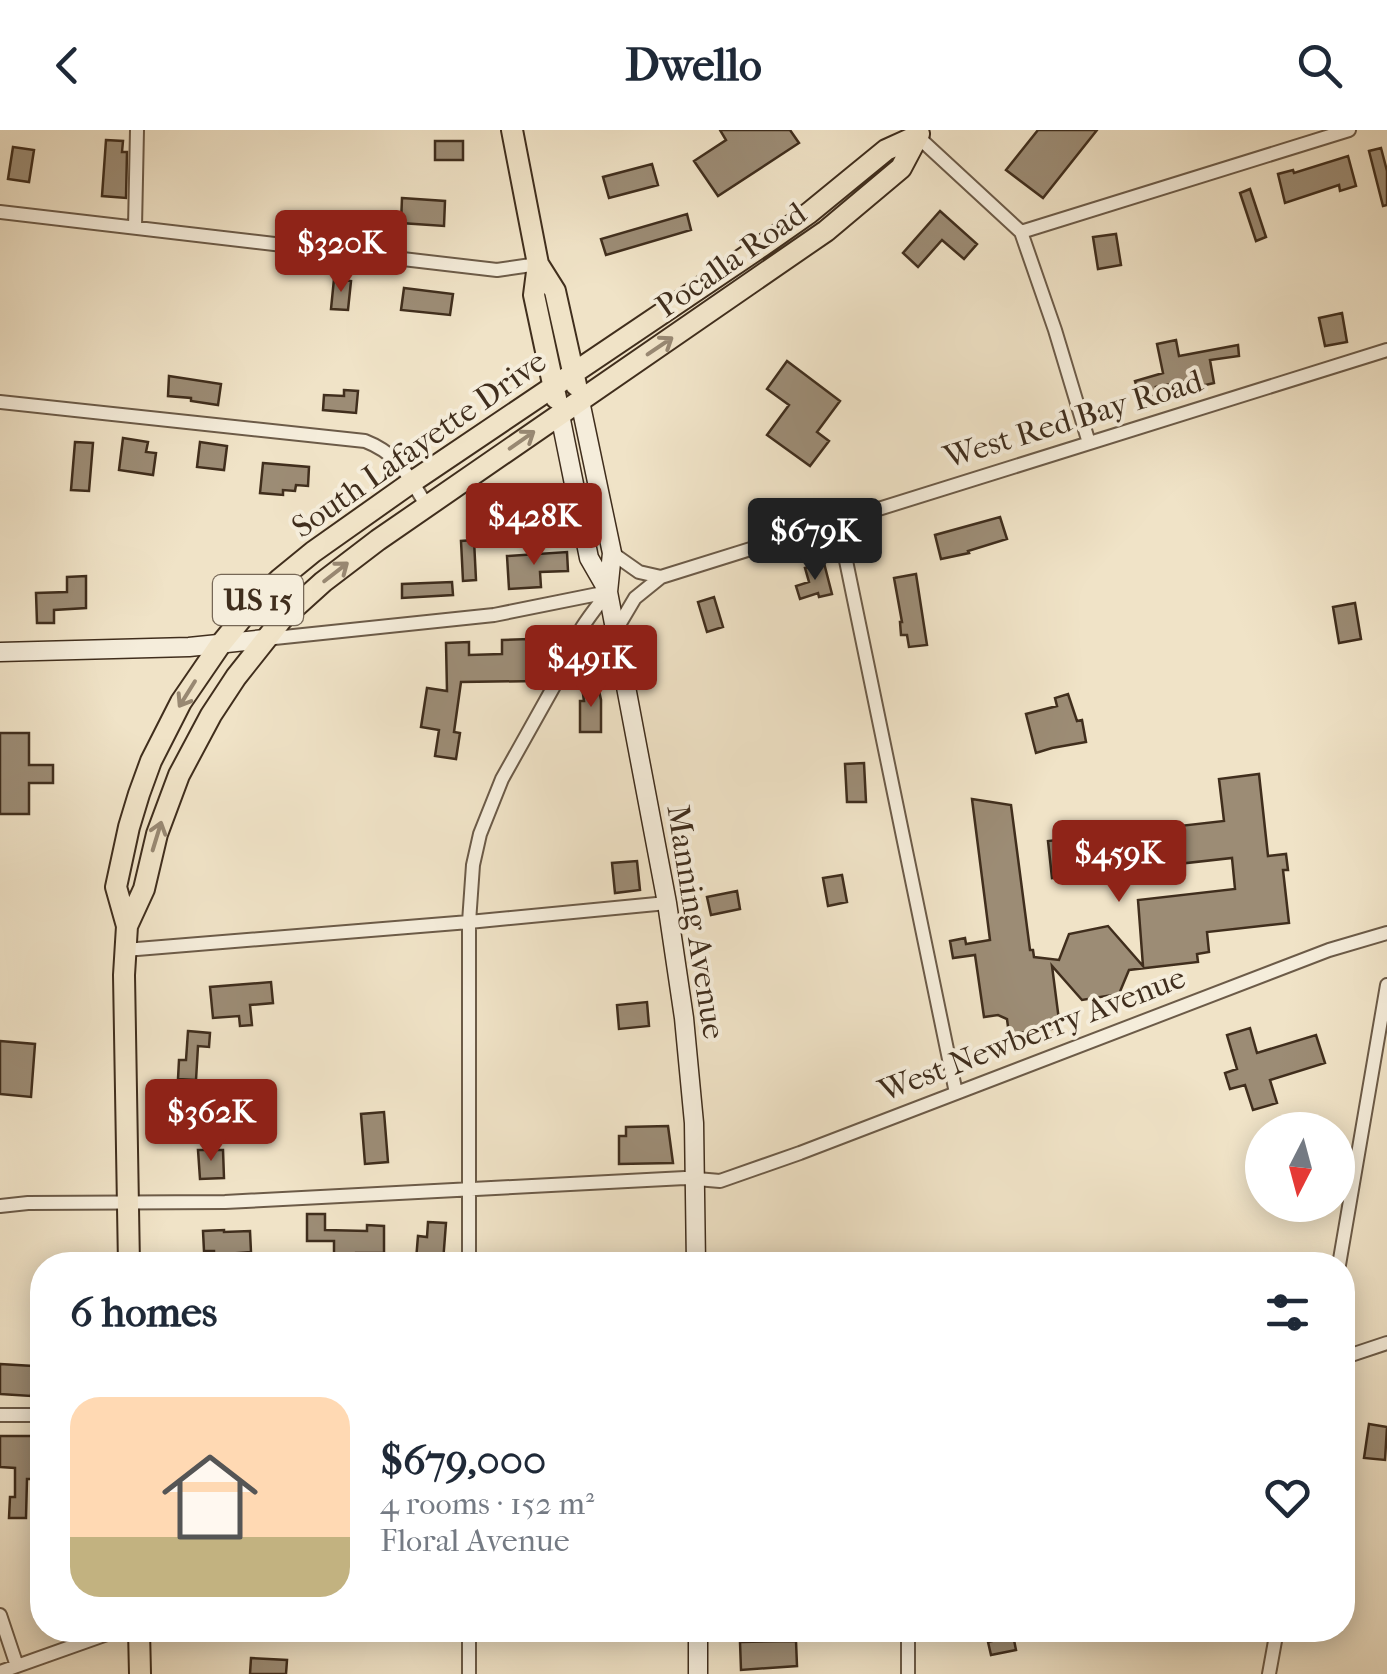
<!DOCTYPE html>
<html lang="en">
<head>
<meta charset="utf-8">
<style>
  body { margin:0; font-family:"IM FELL French Canon",serif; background:#f6f6f7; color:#1f2937; height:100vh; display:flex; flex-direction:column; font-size:38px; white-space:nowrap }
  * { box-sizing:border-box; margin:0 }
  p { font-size:32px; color:#747a83 }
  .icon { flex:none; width:55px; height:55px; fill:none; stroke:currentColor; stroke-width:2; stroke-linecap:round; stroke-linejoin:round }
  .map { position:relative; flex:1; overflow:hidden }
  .details { position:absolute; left:30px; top:1122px; width:1325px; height:390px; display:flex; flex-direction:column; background:#fff; border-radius:40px; box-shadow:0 5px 25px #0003 }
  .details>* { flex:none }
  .needle { width:65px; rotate:186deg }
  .tools { position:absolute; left:1245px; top:982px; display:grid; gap:20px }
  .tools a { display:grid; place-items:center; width:110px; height:110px; border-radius:50%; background:#fff; box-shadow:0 5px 25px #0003; font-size:50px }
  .price { position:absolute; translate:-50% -85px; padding:0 22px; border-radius:10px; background:#8f2418; color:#fff; font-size:32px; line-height:65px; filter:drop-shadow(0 2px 5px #0008) }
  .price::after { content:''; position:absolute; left:50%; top:60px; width:30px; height:22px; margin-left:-15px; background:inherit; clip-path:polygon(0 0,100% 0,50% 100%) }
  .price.on { background:#222; color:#fff }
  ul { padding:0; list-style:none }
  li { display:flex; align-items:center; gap:30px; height:250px; padding:0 40px }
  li+li { border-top:2px solid #e0e1e3 }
  li span { display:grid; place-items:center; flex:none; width:280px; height:200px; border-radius:30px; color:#555 }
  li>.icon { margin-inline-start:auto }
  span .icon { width:120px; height:120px; fill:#fffc; stroke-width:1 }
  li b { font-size:42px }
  h2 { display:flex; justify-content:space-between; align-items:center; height:120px; padding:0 40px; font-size:42px }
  header { display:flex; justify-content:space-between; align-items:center; height:130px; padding:0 40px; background:#fff; font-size:45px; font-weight:700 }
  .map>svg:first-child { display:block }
  .building { fill:#9c8c75; stroke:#402e1d; stroke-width:2.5 }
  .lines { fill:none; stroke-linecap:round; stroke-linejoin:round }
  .street-casing { stroke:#6c5b48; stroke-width:16 }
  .secondary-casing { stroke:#402e1d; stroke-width:21 }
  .primary-casing { stroke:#402e1d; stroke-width:24 }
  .street { stroke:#f5eddb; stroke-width:12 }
  .secondary { stroke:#f5eddb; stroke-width:18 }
  .primary { stroke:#f0e3c7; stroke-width:20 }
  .oneway { stroke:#988872 }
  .labels { text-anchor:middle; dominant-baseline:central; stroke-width:8; stroke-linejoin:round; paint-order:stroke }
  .shield { fill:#f5eddb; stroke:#766756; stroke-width:2.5 }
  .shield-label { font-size:30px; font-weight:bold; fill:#402e1d }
  .street-label { font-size:32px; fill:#402e1d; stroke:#f5eddb }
</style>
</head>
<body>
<header><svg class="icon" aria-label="back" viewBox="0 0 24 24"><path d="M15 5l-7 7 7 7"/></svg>Dwello<svg class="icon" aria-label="search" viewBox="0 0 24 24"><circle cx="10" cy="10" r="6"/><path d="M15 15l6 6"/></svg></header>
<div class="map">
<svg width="1387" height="1544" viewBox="0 0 1387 1544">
  <rect width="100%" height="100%" fill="#f0e3c7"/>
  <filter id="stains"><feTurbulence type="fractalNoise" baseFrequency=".002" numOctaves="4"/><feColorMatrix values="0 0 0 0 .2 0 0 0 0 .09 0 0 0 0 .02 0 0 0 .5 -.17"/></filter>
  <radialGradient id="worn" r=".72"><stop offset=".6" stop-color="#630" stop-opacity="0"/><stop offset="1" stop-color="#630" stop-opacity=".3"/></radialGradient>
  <path class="building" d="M 720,0 L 790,0 L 799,13 L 718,66 L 694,31 L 726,10 Z
    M 1038,0 L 1097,0 L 1043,68 L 1006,40 Z
    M 106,10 L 123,11 L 122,22 L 127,22 L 126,68 L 102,66 Z
    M 435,11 L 463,11 L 463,30 L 435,30 Z
    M 13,17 L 34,20 L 29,52 L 8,49 Z
    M 1381,18 L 1387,41 L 1387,75 L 1383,76 L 1369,21 Z
    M 1348,26 L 1356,56 L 1340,61 L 1339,55 L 1285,73 L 1278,44 L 1293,40 L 1294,43 Z
    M 652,34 L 658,55 L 609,68 L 603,47 Z
    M 1250,59 L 1266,107 L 1256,111 L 1240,63 Z
    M 402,68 L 445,71 L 444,96 L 401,93 Z
    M 940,81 L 977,114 L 964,129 L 942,110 L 918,137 L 903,123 Z
    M 687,84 L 691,100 L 606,125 L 601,109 Z
    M 1116,104 L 1121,135 L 1098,139 L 1093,107 Z
    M 334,149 L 351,151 L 348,180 L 331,179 Z
    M 404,158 L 453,164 L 450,185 L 401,180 Z
    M 1342,183 L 1347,212 L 1325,216 L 1319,188 Z
    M 1176,210 L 1179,226 L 1238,215 L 1239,226 L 1210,230 L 1214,253 L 1197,257 L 1196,249 L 1156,257 L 1159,265 L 1141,270 L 1135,251 L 1163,243 L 1157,214 Z
    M 787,231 L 840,271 L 817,302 L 829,311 L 810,336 L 767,305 L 789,275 L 767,259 Z
    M 169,246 L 221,254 L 218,275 L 191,271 L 191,268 L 168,266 Z
    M 344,260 L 358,261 L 356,283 L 323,280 L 324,265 L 344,266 Z
    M 123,308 L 148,312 L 146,322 L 156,323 L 153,345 L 119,340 Z
    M 75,312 L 93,313 L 89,361 L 71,360 Z
    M 200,312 L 227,316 L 224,340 L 197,337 Z
    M 263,333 L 309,337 L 308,356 L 296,355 L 295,361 L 283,360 L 283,365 L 260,363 Z
    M 545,355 L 551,394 L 531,397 L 525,358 Z
    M 1000,387 L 1007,409 L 968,421 L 969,423 L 941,429 L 935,405 Z
    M 474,410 L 476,450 L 463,451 L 461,411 Z
    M 567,422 L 568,441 L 540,442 L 541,457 L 509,459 L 507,426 Z
    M 824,433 L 832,464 L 819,467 L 818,463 L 800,469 L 796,456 L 809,452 L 805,438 Z
    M 916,444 L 927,515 L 909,517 L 907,505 L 901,505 L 900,492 L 902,492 L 894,448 Z
    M 86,446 L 86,478 L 54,480 L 54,493 L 37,493 L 36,463 L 67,462 L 67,447 Z
    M 452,452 L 453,465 L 402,468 L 402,454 Z
    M 714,467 L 723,497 L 707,502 L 698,472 Z
    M 1355,473 L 1361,509 L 1339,513 L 1333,477 Z
    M 529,509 L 530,535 L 537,535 L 537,551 L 461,552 L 454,602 L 460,603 L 456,629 L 435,626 L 439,600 L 421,597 L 427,558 L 447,561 L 446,513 L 469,512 L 469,525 L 502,524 L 502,510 Z
    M 598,556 L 601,570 L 601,602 L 580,602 L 580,571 L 584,571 L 582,557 Z
    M 1068,564 L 1077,591 L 1082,590 L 1086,612 L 1052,618 L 1036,623 L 1026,584 L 1057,576 L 1055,568 Z
    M 0,603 L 29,603 L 29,635 L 53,635 L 53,653 L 29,653 L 29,684 L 0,684 Z
    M 864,633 L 866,672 L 847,672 L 845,634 Z
    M 1259,644 L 1268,726 L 1286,724 L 1288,740 L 1283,740 L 1289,793 L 1207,802 L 1209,822 L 1197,824 L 1198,832 L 1129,840 L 1119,864 L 1082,870 L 1052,836 L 1060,898 L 1009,904 L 1007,889 L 998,885 L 984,887 L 975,825 L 953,828 L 950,811 L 965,808 L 966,814 L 990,810 L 972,669 L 1011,675 L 1030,820 L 1033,820 L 1034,827 L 1059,830 L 1069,804 L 1108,796 L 1143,836 L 1138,770 L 1235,759 L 1232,728 L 1052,748 L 1048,711 L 1224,691 L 1219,649 Z
    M 637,731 L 640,760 L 615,763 L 612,733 Z
    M 842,745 L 847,772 L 828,776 L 823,748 Z
    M 737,761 L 740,779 L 711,785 L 707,767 Z
    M 271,852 L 273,873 L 250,875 L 252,895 L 240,896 L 239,886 L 213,888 L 210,857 Z
    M 647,872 L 649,896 L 619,899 L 617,875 Z
    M 1250,898 L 1257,923 L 1316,905 L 1325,933 L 1270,950 L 1277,973 L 1253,980 L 1245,955 L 1230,959 L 1225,943 L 1237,939 L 1227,905 Z
    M 188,901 L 210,903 L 209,917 L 198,916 L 196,950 L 178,949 L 179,930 L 186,930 Z
    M 0,911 L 35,914 L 31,967 L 0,964 Z
    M 384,982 L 388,1032 L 365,1034 L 361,984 Z
    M 668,996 L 673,1033 L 619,1034 L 619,1006 L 626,1006 L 626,997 Z
    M 198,1020 L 223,1020 L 224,1048 L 200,1049 Z
    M 307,1084 L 325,1084 L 325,1100 L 367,1101 L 367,1095 L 384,1096 L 384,1123 L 356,1123 L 355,1132 L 334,1131 L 334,1111 L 307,1111 Z
    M 428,1092 L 446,1093 L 443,1132 L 416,1130 L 418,1106 L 427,1107 Z
    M 224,1100 L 224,1102 L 250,1101 L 251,1122 L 214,1125 L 214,1121 L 204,1121 L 203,1101 Z
    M 0,1234 L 33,1236 L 31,1266 L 0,1264 Z
    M 1369,1294 L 1387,1297 L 1385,1330 L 1364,1328 Z
    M 0,1306 L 35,1306 L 35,1349 L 27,1349 L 26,1388 L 9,1388 L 10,1367 L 15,1367 L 15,1338 L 0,1337 Z
    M 994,1500 L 1012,1500 L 1016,1520 L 991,1525 L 988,1512 L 996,1510 Z
    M 796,1511 L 797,1536 L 741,1540 L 740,1512 Z
    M 251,1528 L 287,1530 L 286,1544 L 250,1544 Z"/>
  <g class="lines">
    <g class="street-casing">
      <path id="street" d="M 917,6 L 1021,102 L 1055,200 L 1089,313
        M 0,82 L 497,140 L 538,134
        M 135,97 L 137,0
        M 1021,102 L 1349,0
        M 0,272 L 365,311 C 399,324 408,346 427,376
        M 838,392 L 956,963
        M 612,423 L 639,442 L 661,447
        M 265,509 L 494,485 L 608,462
        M 570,524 C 576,501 594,481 608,462
        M 125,820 L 469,792 L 667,773
        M 0,1076 L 28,1073 L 225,1072 L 685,1048 L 720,1051 L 800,1023 L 1329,820 L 1387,803
        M 469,1135 L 469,792 L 473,735 L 480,704 L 502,649 L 568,531 L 585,512 L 616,500 L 635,468 L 661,447 L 1387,220
        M 1339,1135 L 1387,855
        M 1342,1228 L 1387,1213
        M 0,1285 L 42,1285
        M 0,1485 L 17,1536
        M 0,1542 L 107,1504 L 226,1500
        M 469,1544 L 469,1500
        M 908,1544 L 908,1500
        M 1269,1544 L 1277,1500"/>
    </g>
    <g class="secondary-casing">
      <path id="secondary" d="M 580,271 L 612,423 L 608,462 L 667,773 L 684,888 L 694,993 L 696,1135
        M 560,285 L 589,428 L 608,461
        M 0,522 L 189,517 L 265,509
        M 698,1544 L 698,1500"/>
    </g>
    <g class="primary-casing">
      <path id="primary" d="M 512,0 L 538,134 L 534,165 L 556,268
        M 538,134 L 555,161 L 576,255
        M 127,796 L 144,759 L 157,704 L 179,645 L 211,585 L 236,547 L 282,489 L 323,452 L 378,410 L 826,101 L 901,38 L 919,4
        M 129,1135 L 124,845 L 127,796 L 116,757 L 129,697 L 139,664 L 151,631 L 181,572 L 220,515 L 251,477 L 280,449 L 313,422 L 412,352 L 762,116 L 809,83 L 886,20 L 917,6
        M 139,1500 L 140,1544"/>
    </g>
    <use href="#street" class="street"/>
    <use href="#secondary" class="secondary"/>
    <use href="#primary" class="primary"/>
  </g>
  <defs><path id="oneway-shaft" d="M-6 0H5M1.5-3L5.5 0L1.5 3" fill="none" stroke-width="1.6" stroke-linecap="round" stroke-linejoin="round" transform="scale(2.5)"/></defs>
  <g class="oneway">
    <use href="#oneway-shaft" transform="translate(660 216) rotate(-34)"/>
    <use href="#oneway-shaft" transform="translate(522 310) rotate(-35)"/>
    <use href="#oneway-shaft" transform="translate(336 442) rotate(-38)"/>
    <use href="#oneway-shaft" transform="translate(187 564) rotate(122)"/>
    <use href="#oneway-shaft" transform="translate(157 706) rotate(-73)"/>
  </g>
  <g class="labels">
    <rect class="shield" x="213" y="445" width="90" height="50" rx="8"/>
    <g class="shield-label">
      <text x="258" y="470">US 15</text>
    </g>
    <g class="street-label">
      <text transform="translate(731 130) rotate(-35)">Pocalla Road</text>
      <text transform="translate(1073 289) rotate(-17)">West Red Bay Road</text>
      <text transform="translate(419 314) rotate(-35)">South Lafayette Drive</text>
      <text transform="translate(696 792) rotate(81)">Manning Avenue</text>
      <text transform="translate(1032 904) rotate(-21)">West Newberry Avenue</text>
    </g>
  </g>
  <rect width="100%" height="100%" filter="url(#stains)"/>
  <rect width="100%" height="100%" fill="url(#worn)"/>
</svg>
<div class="tools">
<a><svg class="needle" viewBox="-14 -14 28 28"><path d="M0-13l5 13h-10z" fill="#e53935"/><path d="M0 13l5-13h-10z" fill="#747a83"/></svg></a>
</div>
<b class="price" style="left:341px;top:165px">$320K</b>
<b class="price" style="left:534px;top:438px">$428K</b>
<b class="price on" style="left:815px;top:453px">$679K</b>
<b class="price" style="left:591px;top:580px">$491K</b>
<b class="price" style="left:1119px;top:775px">$459K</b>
<b class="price" style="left:211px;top:1034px">$362K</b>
<section class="details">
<h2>6 homes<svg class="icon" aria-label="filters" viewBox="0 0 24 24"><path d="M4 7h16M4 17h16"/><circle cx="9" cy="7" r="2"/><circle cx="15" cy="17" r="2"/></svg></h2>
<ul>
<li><span style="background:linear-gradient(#ffd9b3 70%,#c2b280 0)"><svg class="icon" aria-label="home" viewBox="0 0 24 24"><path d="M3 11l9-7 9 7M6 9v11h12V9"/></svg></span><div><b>$679,000</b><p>4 rooms · 152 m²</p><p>Floral Avenue</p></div><svg class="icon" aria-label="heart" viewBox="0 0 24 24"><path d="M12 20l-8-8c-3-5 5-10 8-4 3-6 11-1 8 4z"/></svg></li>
</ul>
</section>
</div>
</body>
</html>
